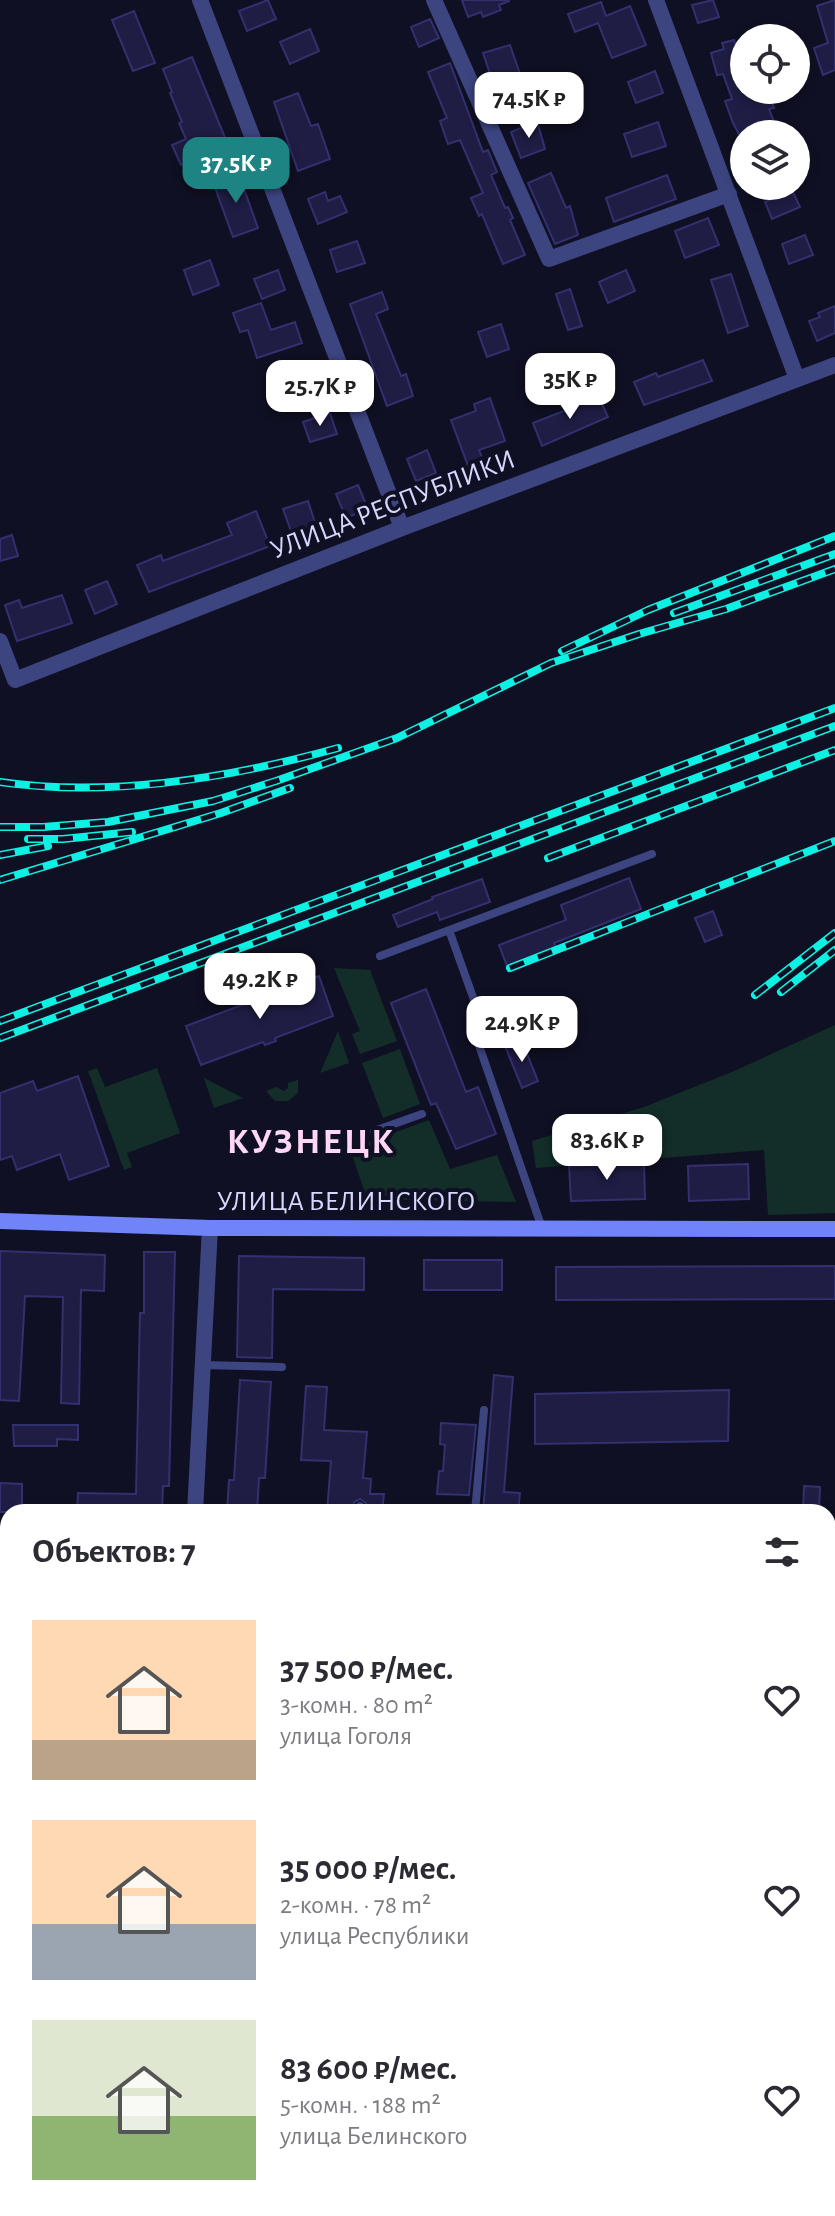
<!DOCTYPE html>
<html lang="ru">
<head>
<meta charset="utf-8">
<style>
  body { margin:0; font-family:"Alegreya Sans",sans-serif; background:#f2f2f3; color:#2b2b33; height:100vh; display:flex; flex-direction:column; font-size:30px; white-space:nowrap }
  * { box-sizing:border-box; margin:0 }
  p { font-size:26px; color:#7c7c81 }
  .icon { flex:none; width:44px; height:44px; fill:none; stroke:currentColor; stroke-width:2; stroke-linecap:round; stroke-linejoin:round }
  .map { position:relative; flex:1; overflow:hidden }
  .details { position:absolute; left:0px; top:1504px; width:836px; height:712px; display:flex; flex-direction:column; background:#fff; border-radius:24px 24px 0 0; box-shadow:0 4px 12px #0003 }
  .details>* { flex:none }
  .buttons { position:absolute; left:730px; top:24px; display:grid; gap:16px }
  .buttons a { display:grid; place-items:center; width:80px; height:80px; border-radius:50%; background:#fff; box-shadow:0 4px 12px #0003; font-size:40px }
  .price { position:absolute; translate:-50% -68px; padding:0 18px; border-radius:16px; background:#fff; color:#222; font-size:26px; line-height:52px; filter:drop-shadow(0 2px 4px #0008) }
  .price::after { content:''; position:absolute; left:50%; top:48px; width:24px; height:18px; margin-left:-12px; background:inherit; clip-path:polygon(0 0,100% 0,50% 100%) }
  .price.on { background:#1d8483; color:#fff }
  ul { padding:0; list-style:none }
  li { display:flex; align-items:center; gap:24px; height:200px; padding:0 32px }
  li span { display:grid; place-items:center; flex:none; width:224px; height:160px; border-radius:0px; color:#555 }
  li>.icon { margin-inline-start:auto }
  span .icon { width:96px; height:96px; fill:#fffc; stroke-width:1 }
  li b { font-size:34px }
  h2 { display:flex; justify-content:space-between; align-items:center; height:96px; padding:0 32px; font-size:34px }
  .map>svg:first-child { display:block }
  .green { fill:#132e29 }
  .building { fill:#1f1d44; stroke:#33306f; stroke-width:2 }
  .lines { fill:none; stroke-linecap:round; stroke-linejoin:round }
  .lane { stroke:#3d4581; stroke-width:8 }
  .street { stroke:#3d4581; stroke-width:16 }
  .secondary { stroke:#7183f8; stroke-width:16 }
  .rail-casing { stroke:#0cf1e4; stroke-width:8 }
  .rail { stroke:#101024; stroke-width:5; stroke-dasharray:15; stroke-linecap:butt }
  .labels { text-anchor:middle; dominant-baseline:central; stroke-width:8; stroke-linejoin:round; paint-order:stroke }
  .street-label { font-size:28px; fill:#d5d7fd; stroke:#101024 }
  .district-label { font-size:36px; font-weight:bold; letter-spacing:2px; fill:#fdd7f5; stroke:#101024 }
</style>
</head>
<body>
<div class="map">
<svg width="835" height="2216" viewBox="0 0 835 2216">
  <rect width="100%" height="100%" fill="#101024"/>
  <path class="green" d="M 334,968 L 370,970 L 397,1041 L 360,1054 L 352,1034 L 360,1031 Z
    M 835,1025 L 835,1213 L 768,1215 L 764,1150 L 536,1168 L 532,1141 L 644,1107 L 732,1072 Z
    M 338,1031 L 349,1063 L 320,1073 Z
    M 400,1049 L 420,1104 L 383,1118 L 362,1063 Z
    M 97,1068 L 105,1087 L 157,1068 L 180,1133 L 127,1153 L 132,1167 L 124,1170 L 88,1071 Z
    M 204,1078 L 243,1098 L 214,1108 Z
    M 298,1080 L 298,1093 L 288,1101 L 275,1101 L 266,1091 L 276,1087 L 284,1091 L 288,1088 L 288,1083 Z
    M 429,1120 L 450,1169 L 497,1155 L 516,1202 L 367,1199 L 350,1149 Z
    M 0,1598 L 8,1598 L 8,1628 L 0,1628 Z
    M 828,1714 L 835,1714 L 835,2055 L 828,2055 Z"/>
  <path class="building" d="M 268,0 L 276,19 L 247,31 L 239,11 Z
    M 462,0 L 509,0 L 509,1 L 499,5 L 501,10 L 483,17 L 481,12 L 468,17 Z
    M 713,0 L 719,17 L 698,23 L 692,5 Z
    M 835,0 L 835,70 L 823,75 L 814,48 L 828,43 L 817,6 Z
    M 601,2 L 606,16 L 630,6 L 646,45 L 612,58 L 598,23 L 575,32 L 568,14 Z
    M 134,11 L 155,63 L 133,71 L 112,20 Z
    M 430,19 L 439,38 L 419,47 L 411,27 Z
    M 310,29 L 319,51 L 290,64 L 280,42 Z
    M 734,40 L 744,72 L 744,90 L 767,90 L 774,108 L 769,109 L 779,134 L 739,134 L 733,123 L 725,101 L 732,99 L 723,74 L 717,75 L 711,53 L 724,49 L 722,43 Z
    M 510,45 L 527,94 L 500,104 L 483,53 Z
    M 192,57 L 228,145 L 181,165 L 172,145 L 186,139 L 179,123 L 182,122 L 170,93 L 172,92 L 163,69 Z
    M 450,63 L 483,152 L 488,150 L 497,172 L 491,175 L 505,208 L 508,207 L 513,218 L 510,220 L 525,255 L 503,264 L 482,214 L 479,216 L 471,198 L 483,193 L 460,140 L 448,144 L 440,121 L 447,118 L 428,72 Z
    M 655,71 L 663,93 L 636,103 L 628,82 Z
    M 298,93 L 311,126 L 318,124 L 330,159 L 298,171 L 274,102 Z
    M 537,121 L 545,149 L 521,158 L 511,132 Z
    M 658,122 L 666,146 L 632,157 L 624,134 Z
    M 238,172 L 258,228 L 233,237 L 213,182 Z
    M 551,173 L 566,208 L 570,206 L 578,235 L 555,244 L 528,183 Z
    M 667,175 L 676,199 L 614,222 L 606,198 Z
    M 792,190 L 800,207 L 772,219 L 765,202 Z
    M 325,192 L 328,201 L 340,196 L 347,212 L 318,224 L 308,199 Z
    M 708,218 L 719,245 L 685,258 L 675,231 Z
    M 805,235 L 813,255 L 789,264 L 782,244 Z
    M 357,241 L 365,263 L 337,272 L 330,250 Z
    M 210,260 L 219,285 L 193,295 L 184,270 Z
    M 278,270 L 285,290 L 262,299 L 254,279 Z
    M 626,270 L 635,291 L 608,303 L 599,282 Z
    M 731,274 L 748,326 L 728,333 L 711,280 Z
    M 570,289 L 582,326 L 568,330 L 556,294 Z
    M 382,292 L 388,309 L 376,314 L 401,376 L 406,374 L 413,396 L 387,406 L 350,304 Z
    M 261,303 L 271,330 L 295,322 L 302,343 L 257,358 L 248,330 L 240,332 L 233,313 Z
    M 835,306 L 835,333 L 817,341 L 809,321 L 820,317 L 818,313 Z
    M 501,324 L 509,349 L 487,357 L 478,332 Z
    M 703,360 L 712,381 L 644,405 L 634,382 L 656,373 L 658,377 Z
    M 315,367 L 321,387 L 295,394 L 289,375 Z
    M 599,397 L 608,417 L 542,446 L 533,423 Z
    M 490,398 L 505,441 L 479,450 L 486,468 L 471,474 L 451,420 L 476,411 L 474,404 Z
    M 330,413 L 337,434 L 310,442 L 303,422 Z
    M 427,450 L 436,473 L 416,481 L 407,459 Z
    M 358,485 L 368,509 L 346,518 L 336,494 Z
    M 308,501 L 317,529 L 293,537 L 283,509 Z
    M 256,511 L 270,546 L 149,592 L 137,565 L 161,555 L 163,561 L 232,535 L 227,523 Z
    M 12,535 L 18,556 L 0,561 L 0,539 Z
    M 107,581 L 117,604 L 95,614 L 85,590 Z
    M 62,595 L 72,623 L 17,641 L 5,605 L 19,600 L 22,608 Z
    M 629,878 L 641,909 L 554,943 L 556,948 L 507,966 L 499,945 L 566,920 L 561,905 Z
    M 482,879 L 490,902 L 440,920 L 437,912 L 398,927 L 393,915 L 433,899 L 432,897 Z
    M 713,911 L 722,935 L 705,942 L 695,918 Z
    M 319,976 L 333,1016 L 275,1038 L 276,1041 L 265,1045 L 263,1042 L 201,1065 L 186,1026 Z
    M 426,989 L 466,1092 L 478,1087 L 496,1134 L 456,1149 L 436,1103 L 431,1105 L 391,1003 Z
    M 521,1039 L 538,1081 L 522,1088 L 505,1046 Z
    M 78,1076 L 109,1166 L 69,1180 L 60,1154 L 17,1170 L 12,1156 L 0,1160 L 0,1093 L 33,1081 L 37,1091 Z
    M 644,1163 L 645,1199 L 571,1201 L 569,1166 Z
    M 748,1164 L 749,1199 L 689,1201 L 688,1166 Z
    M 0,1251 L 105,1255 L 104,1291 L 81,1290 L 79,1404 L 61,1403 L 63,1297 L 25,1296 L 19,1401 L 0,1400 Z
    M 144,1252 L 175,1252 L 169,1486 L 163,1486 L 162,1512 L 77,1512 L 78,1493 L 136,1494 L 140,1313 L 144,1313 Z
    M 239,1256 L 364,1258 L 364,1290 L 273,1289 L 272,1358 L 237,1357 Z
    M 424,1260 L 502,1260 L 502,1290 L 424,1290 Z
    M 835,1266 L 835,1299 L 556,1300 L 556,1267 Z
    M 494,1375 L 513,1377 L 504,1492 L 520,1493 L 518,1512 L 483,1512 Z
    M 240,1380 L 271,1382 L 265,1478 L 259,1478 L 257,1512 L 227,1512 L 229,1480 L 234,1480 Z
    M 306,1386 L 327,1387 L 324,1430 L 367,1432 L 363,1478 L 371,1479 L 370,1494 L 384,1494 L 382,1512 L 366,1512 L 366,1503 L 360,1499 L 354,1502 L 352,1512 L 327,1512 L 331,1461 L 301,1460 Z
    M 729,1390 L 728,1441 L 535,1444 L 535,1394 Z
    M 441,1423 L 476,1425 L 469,1495 L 437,1494 L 439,1471 L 443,1471 L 445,1445 L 440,1444 Z
    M 13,1425 L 78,1425 L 78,1440 L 57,1439 L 57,1446 L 14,1446 Z
    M 0,1483 L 22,1484 L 22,1512 L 0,1512 Z
    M 804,1486 L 820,1487 L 819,1512 L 803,1512 Z"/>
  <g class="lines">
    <path class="lane" d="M 449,930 L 474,1000 L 474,1031 L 542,1228
      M 380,956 L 652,854
      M 374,1131 L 422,1114
      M 203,1365 L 282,1367
      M 359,1512 L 360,1506
      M 475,1512 L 484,1410
      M 835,1548 L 835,1564
      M 0,1921 L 8,1920"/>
    <path class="street" d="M 200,0 L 402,528
      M 434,0 L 549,259 L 729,194
      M 656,0 L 797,379
      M 0,641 L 15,680 L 402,528 L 835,365
      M 195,1512 L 210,1228
      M 0,1663 L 8,1664
      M 828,1702 L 835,1702
      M 172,2216 L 172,2208"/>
    <path class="secondary" d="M 0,1221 L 210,1228 L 835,1229
      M 828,2090 L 835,2090
      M 0,2132 L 8,2126"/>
    <g class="rail-casing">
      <path id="rail" d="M 674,613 L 835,554
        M 562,651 L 648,610 L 835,536
        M 0,782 C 112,798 230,778 338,748
        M 0,827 L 43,827 L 108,822 L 213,801 L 276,781 L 397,738 L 551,663 L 639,634 L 726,609 L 835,569
        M 28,839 L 63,839 L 132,832
        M 0,855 L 48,846
        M 548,858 L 835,750
        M 0,880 L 221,813 L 290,788
        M 510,968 L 835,841
        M 781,992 L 835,950
        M 755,995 L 835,933
        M 0,1021 L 835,708
        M 0,1038 L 835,726"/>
    </g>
    <use href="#rail" class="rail"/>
  </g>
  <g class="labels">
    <g class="street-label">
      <text transform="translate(393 505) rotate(-21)">УЛИЦА РЕСПУБЛИКИ</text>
      <text x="346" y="1202">УЛИЦА БЕЛИНСКОГО</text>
    </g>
    <g class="district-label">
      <text x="311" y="1142">КУЗНЕЦК</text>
    </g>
  </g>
</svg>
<div class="buttons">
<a><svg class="icon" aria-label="locate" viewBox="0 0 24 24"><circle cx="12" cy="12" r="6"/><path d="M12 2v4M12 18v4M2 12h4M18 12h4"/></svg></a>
<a><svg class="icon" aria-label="layers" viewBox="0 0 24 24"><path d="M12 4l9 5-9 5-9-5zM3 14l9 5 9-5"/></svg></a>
</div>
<b class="price" style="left:529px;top:140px">74.5K ₽</b>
<b class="price on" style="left:236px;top:205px">37.5K ₽</b>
<b class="price" style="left:570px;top:421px">35K ₽</b>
<b class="price" style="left:320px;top:428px">25.7K ₽</b>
<b class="price" style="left:260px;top:1021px">49.2K ₽</b>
<b class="price" style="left:522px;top:1064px">24.9K ₽</b>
<b class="price" style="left:607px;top:1182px">83.6K ₽</b>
<section class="details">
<h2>Объектов: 7<svg class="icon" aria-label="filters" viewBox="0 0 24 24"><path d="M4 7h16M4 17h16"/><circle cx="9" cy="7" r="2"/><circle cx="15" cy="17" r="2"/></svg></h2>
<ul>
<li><span style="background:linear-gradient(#ffd9b3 75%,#b9a48a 0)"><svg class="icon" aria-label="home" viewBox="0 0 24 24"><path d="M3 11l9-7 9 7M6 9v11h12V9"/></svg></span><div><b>37 500 ₽/мес.</b><p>3-комн. · 80 m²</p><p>улица Гоголя</p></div><svg class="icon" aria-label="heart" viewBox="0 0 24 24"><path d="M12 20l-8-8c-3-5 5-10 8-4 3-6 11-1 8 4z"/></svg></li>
<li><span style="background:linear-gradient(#ffd9b3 65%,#9aa5b1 0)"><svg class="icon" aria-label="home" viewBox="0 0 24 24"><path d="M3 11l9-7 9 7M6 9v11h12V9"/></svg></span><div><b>35 000 ₽/мес.</b><p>2-комн. · 78 m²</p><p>улица Республики</p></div><svg class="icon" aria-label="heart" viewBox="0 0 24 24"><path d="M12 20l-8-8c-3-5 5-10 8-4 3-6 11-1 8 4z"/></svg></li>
<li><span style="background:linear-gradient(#dfe7d0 60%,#8fb573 0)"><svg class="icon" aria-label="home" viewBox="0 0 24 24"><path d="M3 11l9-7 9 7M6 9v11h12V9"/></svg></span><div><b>83 600 ₽/мес.</b><p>5-комн. · 188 m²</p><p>улица Белинского</p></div><svg class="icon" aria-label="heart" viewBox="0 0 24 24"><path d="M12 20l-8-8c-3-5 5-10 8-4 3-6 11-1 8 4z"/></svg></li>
</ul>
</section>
</div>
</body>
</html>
